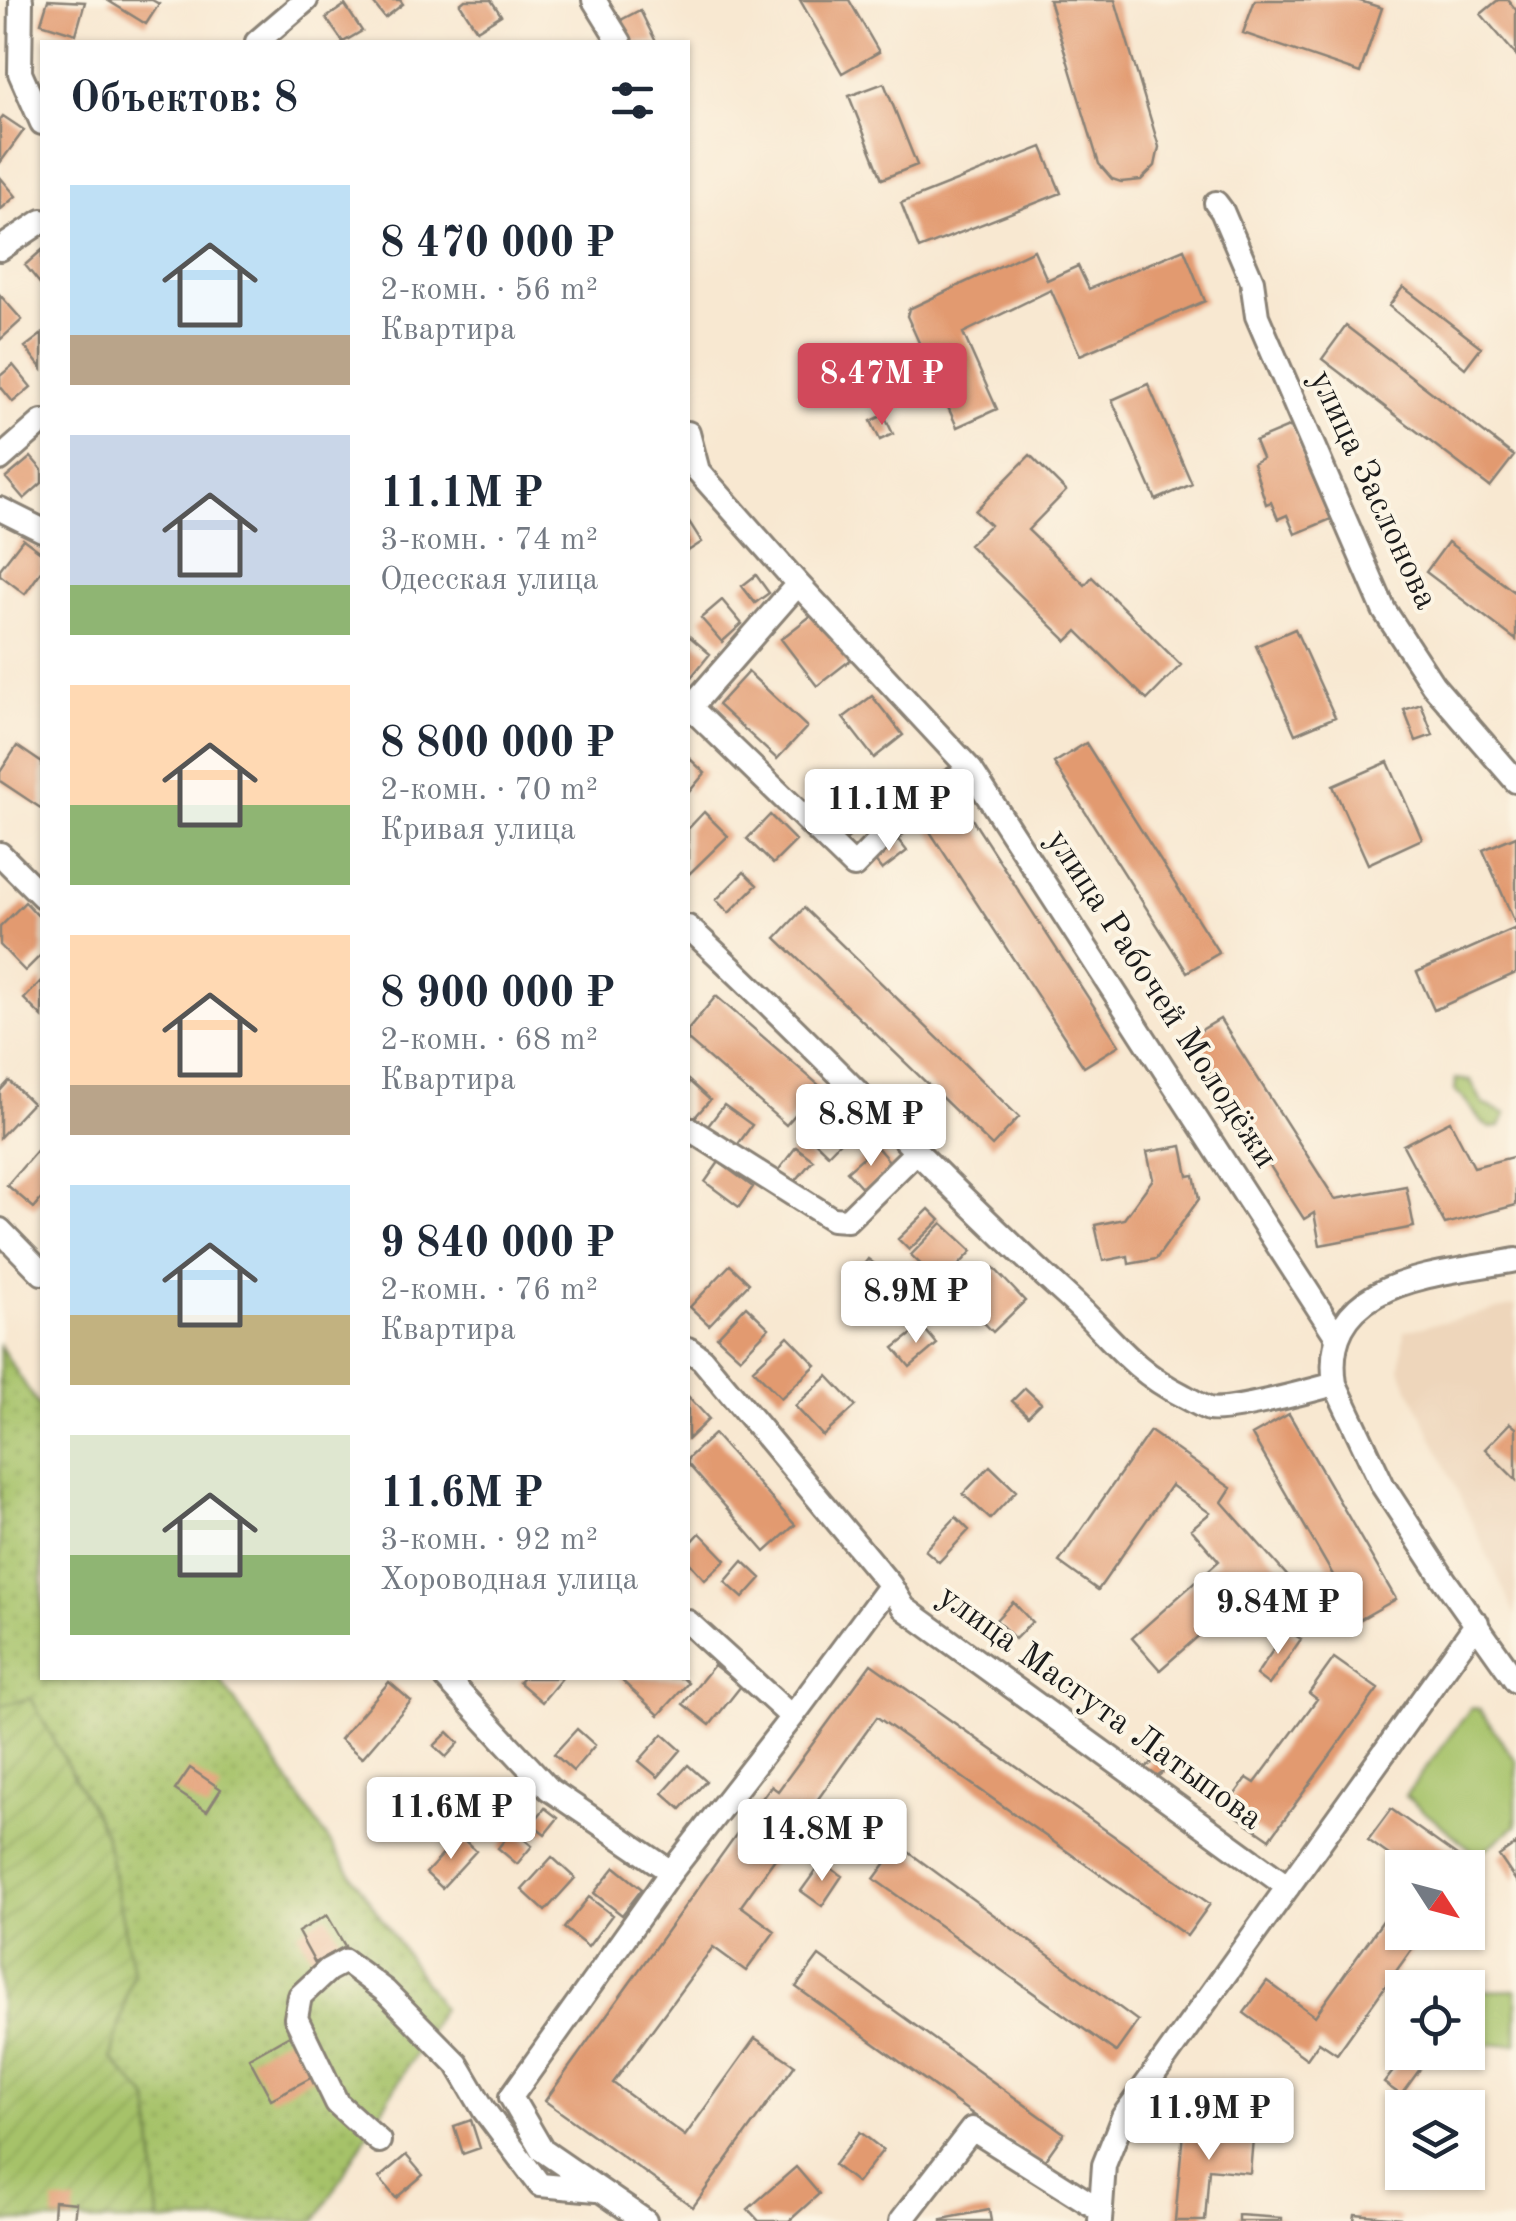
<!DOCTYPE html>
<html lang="ru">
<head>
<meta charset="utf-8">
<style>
  body { margin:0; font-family:"Old Standard TT",serif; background:#f6f6f7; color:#1f2937; height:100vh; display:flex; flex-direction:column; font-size:38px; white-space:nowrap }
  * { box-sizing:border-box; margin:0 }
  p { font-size:32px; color:#747a83 }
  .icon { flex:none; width:55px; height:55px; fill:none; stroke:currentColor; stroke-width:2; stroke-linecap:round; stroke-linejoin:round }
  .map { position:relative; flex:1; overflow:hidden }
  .side { position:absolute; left:40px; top:40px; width:650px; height:1640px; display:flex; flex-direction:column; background:#fff; border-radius:0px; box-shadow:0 2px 8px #0004 }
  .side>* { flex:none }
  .needle { width:65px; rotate:126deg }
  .fabs { position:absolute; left:1385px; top:1850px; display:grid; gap:20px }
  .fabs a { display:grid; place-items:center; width:100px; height:100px; border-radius:0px; background:#fff; box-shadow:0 2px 8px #0004; font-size:50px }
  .price { position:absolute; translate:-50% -85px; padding:0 22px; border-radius:10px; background:#fff; color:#222; font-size:32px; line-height:65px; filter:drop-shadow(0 2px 5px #0008) }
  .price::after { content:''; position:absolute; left:50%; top:60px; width:30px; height:22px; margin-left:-15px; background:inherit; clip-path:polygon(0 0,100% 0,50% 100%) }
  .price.on { background:#d1495b; color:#fff }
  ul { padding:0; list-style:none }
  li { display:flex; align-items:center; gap:30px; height:250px; padding:0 30px }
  li span { display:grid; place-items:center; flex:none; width:280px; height:200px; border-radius:0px; color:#555 }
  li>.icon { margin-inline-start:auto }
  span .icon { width:120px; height:120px; fill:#fffc; stroke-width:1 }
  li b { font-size:42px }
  h2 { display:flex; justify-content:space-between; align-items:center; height:120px; padding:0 30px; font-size:42px }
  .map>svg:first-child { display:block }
  .built { fill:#eed6bb }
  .grass { fill:url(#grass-dots); stroke:#616f42; stroke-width:2.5 }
  .park { fill:#a6c269; stroke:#616f42; stroke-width:2.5 }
  .garden { fill:url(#garden-furrows); stroke:#616f42; stroke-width:2.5 }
  .building { fill:#e29a70 }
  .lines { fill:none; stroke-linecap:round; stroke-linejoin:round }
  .minor-casing { stroke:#8a8276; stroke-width:28 }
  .minor { stroke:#fff; stroke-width:22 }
  .labels { text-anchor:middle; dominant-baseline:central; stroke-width:8; stroke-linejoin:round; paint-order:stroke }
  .street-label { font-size:35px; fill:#1c1c1c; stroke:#fcf5e5 }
</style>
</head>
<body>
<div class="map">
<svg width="1516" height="2221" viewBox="0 0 1516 2221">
  <defs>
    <pattern id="grass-dots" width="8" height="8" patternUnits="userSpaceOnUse" patternTransform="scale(2.5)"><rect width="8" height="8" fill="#a6c269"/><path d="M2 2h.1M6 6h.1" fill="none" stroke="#8ea65a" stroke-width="1.8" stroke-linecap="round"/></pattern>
    <pattern id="garden-furrows" width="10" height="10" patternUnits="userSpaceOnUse" patternTransform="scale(2.5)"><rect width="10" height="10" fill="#a6c269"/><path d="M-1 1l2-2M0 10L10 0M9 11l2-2" fill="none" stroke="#8ea65a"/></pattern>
  </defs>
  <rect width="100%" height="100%" fill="#fcf5e5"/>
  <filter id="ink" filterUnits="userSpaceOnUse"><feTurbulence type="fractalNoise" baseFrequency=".01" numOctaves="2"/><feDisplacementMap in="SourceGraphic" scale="20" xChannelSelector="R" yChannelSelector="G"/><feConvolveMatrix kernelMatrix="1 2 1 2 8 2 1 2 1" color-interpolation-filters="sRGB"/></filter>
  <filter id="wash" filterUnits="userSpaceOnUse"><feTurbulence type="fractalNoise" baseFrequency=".0048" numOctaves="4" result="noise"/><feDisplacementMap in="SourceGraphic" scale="40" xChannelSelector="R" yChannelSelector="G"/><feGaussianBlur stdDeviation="2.25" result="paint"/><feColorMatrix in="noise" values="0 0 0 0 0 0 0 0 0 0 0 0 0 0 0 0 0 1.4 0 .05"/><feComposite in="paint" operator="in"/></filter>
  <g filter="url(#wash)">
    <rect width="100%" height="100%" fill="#f8e8d1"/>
    <path class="built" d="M 1516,1305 L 1516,1616 L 1400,1369 L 1404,1331 Z"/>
    <path class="grass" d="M 0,1346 L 42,1411 L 42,1678 L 219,1678 L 442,2008 L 316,2221 L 159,2221 L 149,2100 L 111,2058 L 133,1971 L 32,1699 L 0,1706 Z"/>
    <path class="park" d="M 1456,1079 L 1471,1081 L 1483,1104 L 1506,1114 L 1500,1127 L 1490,1128 C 1475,1119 1470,1101 1455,1091 Z
      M 1471,1708 L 1479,1709 L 1516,1761 L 1516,1826 L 1478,1855 L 1405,1796 Z
      M 1516,1990 L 1516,2044 L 1468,2045 L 1468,1991 Z"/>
    <path class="garden" d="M 31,1698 L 105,1834 L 133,1971 L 111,2058 L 149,2100 L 159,2221 L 0,2221 L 0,1706 Z"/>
    <g id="blocks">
      <path class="building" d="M 48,0 L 85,2 L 76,34 L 41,23 Z
        M 107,0 L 152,0 L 159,4 L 146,24 Z
        M 371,0 L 400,0 L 403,4 L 385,18 Z
        M 465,0 L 491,0 L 501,15 L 477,30 L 460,4 Z
        M 800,0 L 849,0 L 879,52 L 842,73 Z
        M 1049,0 L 1115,0 L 1159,147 L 1155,166 L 1141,180 L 1121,182 L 1112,179 L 1099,164 Z
        M 1255,0 L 1357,0 L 1382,8 L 1360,73 L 1243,33 Z
        M 1498,0 L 1508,0 L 1516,10 L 1516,55 L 1481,14 Z
        M 345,5 L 362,31 L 343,42 L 326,18 Z
        M 640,10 L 656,42 L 632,42 L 621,20 Z
        M 884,83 L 917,165 L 882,179 L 849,96 Z
        M 3,116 L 24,130 L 0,163 L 0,120 Z
        M 1042,147 L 1061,193 L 919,249 L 901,203 Z
        M 0,177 L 16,196 L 0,210 Z
        M 1184,249 L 1205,301 L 1080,355 L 1051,290 L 963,333 L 997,409 L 957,427 L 907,316 L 909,309 L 1034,250 L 1047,280 L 1078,266 L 1089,289 Z
        M 42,250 L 42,286 L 25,265 Z
        M 1403,287 L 1481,347 L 1465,368 L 1389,306 Z
        M 0,295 L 22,320 L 0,340 Z
        M 1346,326 L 1514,456 L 1490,487 L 1322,359 Z
        M 42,334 L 42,369 L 25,347 Z
        M 13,365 L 31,387 L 13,402 L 0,386 L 0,376 Z
        M 1148,384 L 1192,484 L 1156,500 L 1112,400 Z
        M 884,415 L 893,434 L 880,440 L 871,421 Z
        M 1291,426 L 1331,519 L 1295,534 L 1287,515 L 1278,519 L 1271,502 L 1266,504 L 1253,463 L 1262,458 L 1255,441 Z
        M 1030,455 L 1066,491 L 1028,530 L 1085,585 L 1092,577 L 1181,665 L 1147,700 L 1077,631 L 1067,641 L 969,545 L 990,525 L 975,511 Z
        M 31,457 L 42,470 L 42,483 L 24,499 L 6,478 Z
        M 688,520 L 702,542 L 688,551 Z
        M 23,539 L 42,553 L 42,570 L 25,594 L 0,575 L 0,569 Z
        M 1448,542 L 1516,593 L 1516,640 L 1426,572 Z
        M 756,575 L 769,593 L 755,603 L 742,586 Z
        M 722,600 L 742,624 L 722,642 L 701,618 Z
        M 817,611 L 853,658 L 817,686 L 781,639 Z
        M 1295,629 L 1335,717 L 1295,734 L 1256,646 Z
        M 688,635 L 710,654 L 688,681 Z
        M 748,672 L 807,727 L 777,759 L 718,705 Z
        M 872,696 L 903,735 L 874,758 L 843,718 Z
        M 1421,704 L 1433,735 L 1416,741 L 1404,710 Z
        M 1086,743 L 1219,953 L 1187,972 L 1054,763 Z
        M 17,746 L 42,763 L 42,809 L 0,781 L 0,772 Z
        M 688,757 L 705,773 L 688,793 Z
        M 1388,762 L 1422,839 L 1368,864 L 1333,786 Z
        M 957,796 L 1119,1045 L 1084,1067 L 921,818 Z
        M 858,803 L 871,817 L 847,839 L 834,825 Z
        M 704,812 L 728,836 L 688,875 L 688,829 Z
        M 770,815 L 796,841 L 773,864 L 747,839 Z
        M 1516,836 L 1516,925 L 1483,850 Z
        M 896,837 L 907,851 L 882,870 L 871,856 Z
        M 744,872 L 757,885 L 729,913 L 716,900 Z
        M 25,902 L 42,920 L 42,954 L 25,971 L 0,945 L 0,927 Z
        M 804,908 L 1019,1117 L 992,1146 L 776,938 Z
        M 1516,928 L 1516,973 L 1434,1010 L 1417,972 Z
        M 42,980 L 42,1017 L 24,999 Z
        M 716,996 L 820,1086 L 786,1125 L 688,1040 L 688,1030 Z
        M 1220,1019 L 1335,1199 L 1406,1186 L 1414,1227 L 1320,1245 L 1314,1213 L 1304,1219 L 1188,1038 Z
        M 688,1080 L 710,1100 L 688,1125 Z
        M 9,1081 L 32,1103 L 0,1137 L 0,1091 Z
        M 832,1099 L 858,1123 L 828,1154 L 803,1130 Z
        M 724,1105 L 752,1125 L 736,1147 L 708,1126 Z
        M 1450,1121 L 1474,1167 L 1516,1156 L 1516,1205 L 1445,1224 L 1403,1145 Z
        M 876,1146 L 894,1167 L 866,1192 L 847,1171 Z
        M 1182,1146 L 1188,1176 L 1194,1175 L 1199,1199 L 1156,1259 L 1129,1264 L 1128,1256 L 1103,1261 L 1095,1225 L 1124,1219 L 1153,1179 L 1147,1152 Z
        M 40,1147 L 42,1149 L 42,1198 L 34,1208 L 7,1185 Z
        M 796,1147 L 813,1160 L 793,1184 L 777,1172 Z
        M 719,1162 L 753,1187 L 739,1207 L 705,1182 Z
        M 929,1209 L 940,1220 L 909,1250 L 898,1239 Z
        M 942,1223 L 972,1251 L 941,1284 L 911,1255 Z
        M 868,1259 L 885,1272 L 873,1288 L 856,1275 Z
        M 730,1265 L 749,1283 L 709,1325 L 690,1307 Z
        M 994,1268 L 1025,1301 L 993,1332 L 962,1300 Z
        M 746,1306 L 769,1328 L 740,1358 L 717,1337 Z
        M 922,1326 L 937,1344 L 910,1367 L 894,1348 Z
        M 788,1336 L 816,1365 L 781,1398 L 753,1369 Z
        M 828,1376 L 856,1406 L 823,1436 L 795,1406 Z
        M 1025,1388 L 1041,1403 L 1028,1416 L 1012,1401 Z
        M 688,1396 L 709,1419 L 688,1439 Z
        M 1289,1414 L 1396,1599 L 1359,1620 L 1252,1435 Z
        M 1510,1423 L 1516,1428 L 1516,1480 L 1485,1449 Z
        M 1150,1431 L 1231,1488 L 1222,1502 L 1290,1579 L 1259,1607 L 1247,1593 L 1160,1670 L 1132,1638 L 1219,1561 L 1191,1529 L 1210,1513 L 1171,1485 L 1098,1590 L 1059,1562 Z
        M 714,1434 L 795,1525 L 765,1552 L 688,1464 L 688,1458 Z
        M 990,1466 L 1016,1491 L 990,1519 L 963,1494 Z
        M 956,1517 L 969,1530 L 939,1562 L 925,1550 Z
        M 700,1533 L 726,1560 L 705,1580 L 688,1561 L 688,1546 Z
        M 743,1561 L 761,1578 L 743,1598 L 725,1582 Z
        M 1013,1602 L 1032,1622 L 1015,1639 L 996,1620 Z
        M 1287,1630 L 1301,1639 L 1269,1685 L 1256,1675 Z
        M 1334,1658 L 1378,1689 L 1270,1839 L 1225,1808 L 1247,1778 L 1255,1783 L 1317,1699 L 1309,1693 Z
        M 871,1664 L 1210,1904 L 1187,1936 L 877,1717 L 741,1906 L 775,1931 L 746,1971 L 713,1947 L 613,2083 L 685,2136 L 755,2038 L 795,2065 L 693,2207 L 545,2101 L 771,1786 L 778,1791 Z
        M 714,1665 L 741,1686 L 710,1725 L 683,1704 Z
        M 523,1678 L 562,1678 L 542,1702 L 519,1682 Z
        M 619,1678 L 683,1678 L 688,1683 L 659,1715 Z
        M 389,1682 L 411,1701 L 362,1758 L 340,1739 Z
        M 577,1729 L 595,1745 L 573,1771 L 554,1754 Z
        M 448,1732 L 459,1743 L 446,1757 L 434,1746 Z
        M 663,1734 L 681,1750 L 658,1777 L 639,1761 Z
        M 1157,1742 L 1173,1765 L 1150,1782 L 1141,1771 L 1152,1763 L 1144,1752 Z
        M 688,1765 L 706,1781 L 681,1809 L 663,1793 Z
        M 190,1768 L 221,1789 L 207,1811 L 175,1790 Z
        M 450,1786 L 472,1804 L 459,1820 L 437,1803 Z
        M 545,1808 L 558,1818 L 545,1834 L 532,1824 Z
        M 1391,1809 L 1457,1856 L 1449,1868 L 1407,1868 L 1368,1840 Z
        M 513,1830 L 532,1846 L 517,1864 L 498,1848 Z
        M 460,1836 L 476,1851 L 442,1888 L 426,1873 Z
        M 1516,1844 L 1516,1881 L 1499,1856 Z
        M 899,1845 L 1138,2021 L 1116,2052 L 874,1879 Z
        M 552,1857 L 575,1878 L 545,1911 L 522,1890 Z
        M 822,1862 L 842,1876 L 822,1906 L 801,1891 Z
        M 615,1867 L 642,1889 L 622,1915 L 594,1893 Z
        M 1402,1894 L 1402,1932 L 1424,1932 L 1337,2054 L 1319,2042 L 1307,2059 L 1244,2013 L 1267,1981 L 1315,2016 Z
        M 589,1897 L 612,1915 L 588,1947 L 564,1928 Z
        M 327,1915 L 345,1946 L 315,1963 L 298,1932 Z
        M 819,1956 L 1064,2133 L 1042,2164 L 796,1987 Z
        M 295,2032 L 318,2074 L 271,2099 L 249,2058 Z
        M 1404,2057 L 1420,2069 L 1401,2095 L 1384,2083 Z
        M 1397,2108 L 1402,2108 L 1402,2172 L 1414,2172 L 1414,2180 L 1394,2179 Z
        M 471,2120 L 480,2148 L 463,2154 L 454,2126 Z
        M 1184,2121 L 1254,2127 L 1250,2173 L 1209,2169 L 1205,2221 L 1175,2221 Z
        M 860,2132 L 883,2150 L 857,2183 L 834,2165 Z
        M 406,2155 L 423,2175 L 396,2198 L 379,2178 Z
        M 796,2167 L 819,2194 L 789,2221 L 759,2221 L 748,2209 Z
        M 54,2201 L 76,2203 L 74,2221 L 53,2218 Z
        M 989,2210 L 991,2221 L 942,2221 L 942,2219 Z
        M 1355,2214 L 1400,2218 L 1400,2221 L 1354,2221 Z
        M 1238,2215 L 1282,2218 L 1282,2221 L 1238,2221 Z"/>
    </g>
  </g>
  <g filter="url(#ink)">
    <use href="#blocks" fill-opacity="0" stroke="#8a8276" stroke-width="2.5"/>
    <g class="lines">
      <g class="minor-casing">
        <path id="minor" d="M 21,0 L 20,73 L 42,123
          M 594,0 L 620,42
          M 257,42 L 306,0
          M 1216,203 L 1222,211 L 1252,281 L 1257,316 L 1384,610 L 1433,685 L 1516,781
          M 0,249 L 42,221
          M 688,433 L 698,471 L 798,584 L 971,770 L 1337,1337
          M 0,459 L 42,422
          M 0,509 L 42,530
          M 690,707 L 854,866 L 923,796 L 971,770
          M 688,710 L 798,584
          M 0,854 L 42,896
          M 688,927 C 818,1047 937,1178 1068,1297 C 1109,1334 1130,1369 1182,1395 C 1190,1399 1200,1406 1209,1409 C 1228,1413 1313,1390 1335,1384
          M 688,1128 L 832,1219 L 847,1220 L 915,1153
          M 0,1230 L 42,1273
          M 1516,1260 C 1441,1275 1319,1277 1335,1384 L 1383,1486 L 1443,1578 L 1516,1681
          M 688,1349 L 702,1359 L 890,1585 L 904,1608 L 1288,1887
          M 688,1622 L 792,1717
          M 446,1678 L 549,1789 L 671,1872
          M 379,2141 L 337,2103 L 296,2018 L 300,1996 L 328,1970 L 345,1961 L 385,1991 L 457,2064 L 484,2110 L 540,2185 L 596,2190
          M 645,2221 L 542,2150 L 511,2097 L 671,1872 L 792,1717 L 890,1585
          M 901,2221 L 972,2129 L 1099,2209
          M 1100,2221 L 1104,2165 L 1123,2117 L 1477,1623"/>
      </g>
      <use href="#minor" class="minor"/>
    </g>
  </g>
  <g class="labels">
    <g class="street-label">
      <text transform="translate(1373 490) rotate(65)">улица Заслонова</text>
      <text transform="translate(1161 999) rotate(57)">улица Рабочей Молодёжи</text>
      <text transform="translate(1100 1708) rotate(36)">улица Масгута Латыпова</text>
    </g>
  </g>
</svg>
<div class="fabs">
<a><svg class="needle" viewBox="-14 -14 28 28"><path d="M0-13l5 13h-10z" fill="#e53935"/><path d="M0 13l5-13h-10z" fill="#747a83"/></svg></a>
<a><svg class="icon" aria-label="locate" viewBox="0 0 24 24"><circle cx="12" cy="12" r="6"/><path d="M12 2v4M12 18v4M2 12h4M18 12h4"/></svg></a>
<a><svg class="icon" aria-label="layers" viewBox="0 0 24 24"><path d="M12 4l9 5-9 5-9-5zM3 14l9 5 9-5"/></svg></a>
</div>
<b class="price on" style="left:882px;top:428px">8.47M ₽</b>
<b class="price" style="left:889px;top:854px">11.1M ₽</b>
<b class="price" style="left:871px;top:1169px">8.8M ₽</b>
<b class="price" style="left:916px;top:1346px">8.9M ₽</b>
<b class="price" style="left:1278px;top:1657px">9.84M ₽</b>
<b class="price" style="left:451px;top:1862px">11.6M ₽</b>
<b class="price" style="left:822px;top:1884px">14.8M ₽</b>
<b class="price" style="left:1209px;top:2163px">11.9M ₽</b>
<section class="side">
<h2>Объектов: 8<svg class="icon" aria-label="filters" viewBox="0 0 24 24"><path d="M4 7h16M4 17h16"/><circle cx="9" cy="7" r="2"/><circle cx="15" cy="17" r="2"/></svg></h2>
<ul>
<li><span style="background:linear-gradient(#bfe0f5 75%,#b9a48a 0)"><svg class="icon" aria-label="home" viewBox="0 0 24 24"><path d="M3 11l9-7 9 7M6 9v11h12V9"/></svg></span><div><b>8 470 000 ₽</b><p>2-комн. · 56 m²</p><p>Квартира</p></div></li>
<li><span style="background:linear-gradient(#c9d6e8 75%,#8fb573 0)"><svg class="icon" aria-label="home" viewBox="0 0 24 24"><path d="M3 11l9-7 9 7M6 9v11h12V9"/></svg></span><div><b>11.1M ₽</b><p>3-комн. · 74 m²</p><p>Одесская улица</p></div></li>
<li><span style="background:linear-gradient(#ffd9b3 60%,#8fb573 0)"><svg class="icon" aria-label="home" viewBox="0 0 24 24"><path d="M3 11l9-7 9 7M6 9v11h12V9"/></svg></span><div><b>8 800 000 ₽</b><p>2-комн. · 70 m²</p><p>Кривая улица</p></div></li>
<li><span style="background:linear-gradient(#ffd9b3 75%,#b9a48a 0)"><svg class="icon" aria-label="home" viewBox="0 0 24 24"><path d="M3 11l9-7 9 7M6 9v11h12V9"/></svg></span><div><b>8 900 000 ₽</b><p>2-комн. · 68 m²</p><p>Квартира</p></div></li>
<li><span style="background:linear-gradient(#bfe0f5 65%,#c2b280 0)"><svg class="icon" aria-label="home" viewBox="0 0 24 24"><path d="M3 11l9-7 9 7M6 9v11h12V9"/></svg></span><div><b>9 840 000 ₽</b><p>2-комн. · 76 m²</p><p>Квартира</p></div></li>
<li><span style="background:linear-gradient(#dfe7d0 60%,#8fb573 0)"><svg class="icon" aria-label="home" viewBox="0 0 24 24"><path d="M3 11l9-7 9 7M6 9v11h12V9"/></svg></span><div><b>11.6M ₽</b><p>3-комн. · 92 m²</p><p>Хороводная улица</p></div></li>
</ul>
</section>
</div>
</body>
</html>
